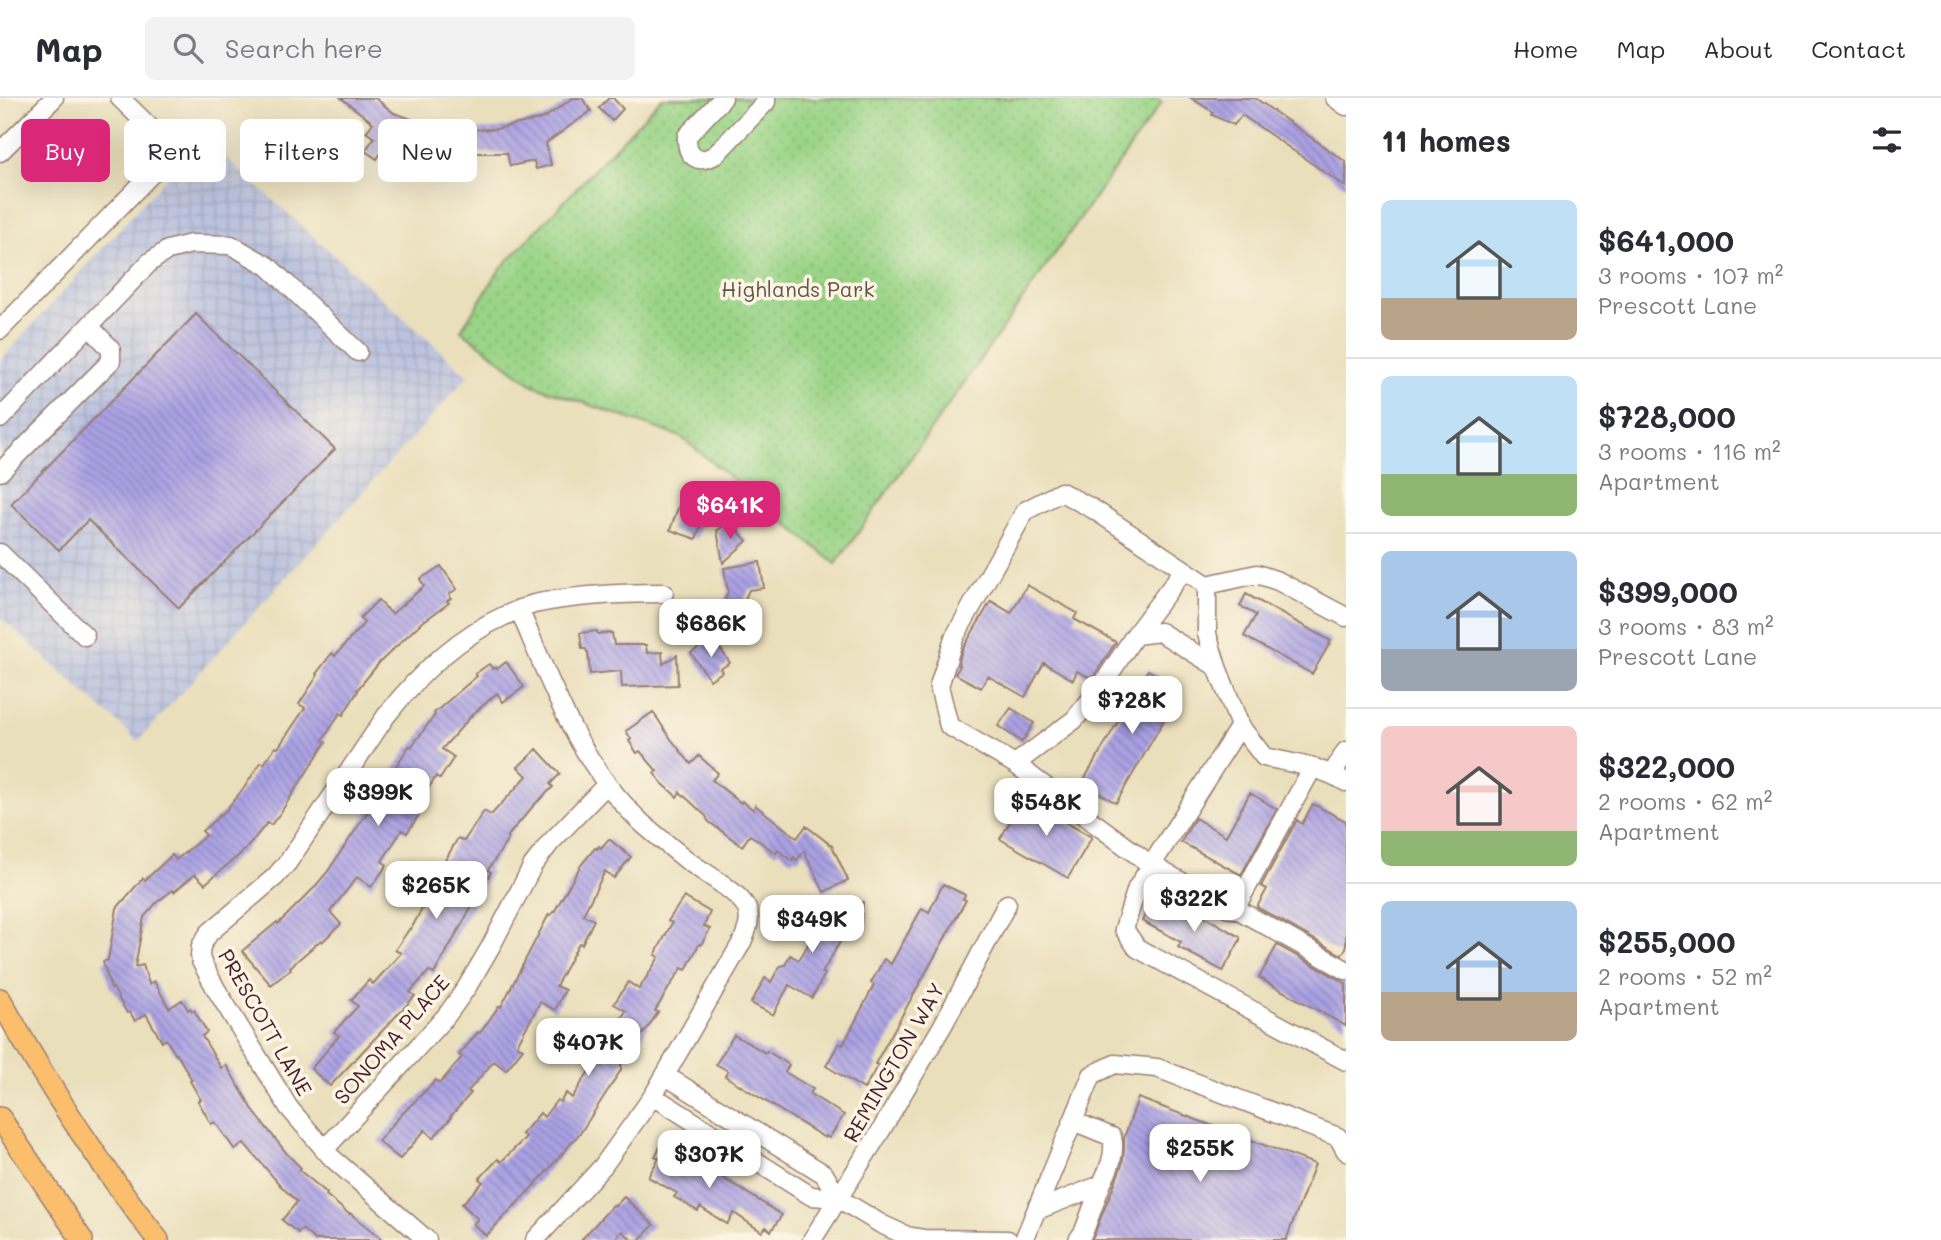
<!DOCTYPE html>
<html lang="en">
<head>
<meta charset="utf-8">
<style>
  body { margin:0; font-family:Mali,sans-serif; background:#f2f2f3; color:#2b2b33; height:100vh; display:flex; flex-direction:column; font-size:26px; white-space:nowrap }
  * { box-sizing:border-box; margin:0 }
  p { font-size:23px; color:#7c7c81 }
  .icon { flex:none; width:38px; height:38px; fill:none; stroke:currentColor; stroke-width:2; stroke-linecap:round; stroke-linejoin:round }
  .map { position:relative; flex:1; overflow:hidden }
  .details { display:flex; flex-direction:column; background:#fff; width:595px }
  .details>* { flex:none }
  .banner { position:absolute; left:21px; top:21px; width:665px; height:63px; display:flex; gap:14px }
  .price { position:absolute; translate:-50% -60px; padding:0 16px; border-radius:14px; background:#fff; color:#222; font-size:23px; line-height:46px; filter:drop-shadow(0 2px 4px #0008) }
  .price::after { content:''; position:absolute; left:50%; top:42px; width:21px; height:16px; margin-left:-10px; background:inherit; clip-path:polygon(0 0,100% 0,50% 100%) }
  .price.on { background:#db2777; color:#fff }
  ul { padding:0; list-style:none }
  li { display:flex; align-items:center; gap:21px; height:175px; padding:0 35px }
  li+li { border-top:2px solid #e1e1e2 }
  li span { display:grid; place-items:center; flex:none; width:196px; height:140px; border-radius:10px; color:#555 }
  li>.icon { margin-inline-start:auto }
  span .icon { width:84px; height:84px; fill:#fffc; stroke-width:1 }
  li b { font-size:30px }
  h2 { display:flex; justify-content:space-between; align-items:center; height:84px; padding:0 35px; font-size:30px }
  .tag { padding:0 24px; border-radius:10px; background:#fff; box-shadow:0 7px 28px #0002; font-size:24px; line-height:63px }
  .tag.on { background:#db2777; color:#fff }
  header { display:flex; align-items:center; gap:42px; box-sizing:border-box; height:98px; padding:0 35px; background:#fff; border-bottom:2px solid #e1e1e2 }
  header strong { font-size:33px }
  nav { display:flex; gap:38px; margin-inline-start:auto; font-size:24px }
  .search { width:490px; height:63px; background:#f2f2f3; display:flex; align-items:center; gap:18px; box-sizing:border-box; padding:0 24px; border-radius:10px; color:#7c7c81; font-size:26px }
  main { display:flex; flex:1; min-height:0 }
  .map>svg:first-child { display:block }
  .industrial { fill:url(#industrial-grid) }
  .grass { fill:url(#grass-dots); stroke:#727a59; stroke-width:2 }
  .building { fill:url(#building-back-hatch) }
  .lines { fill:none; stroke-linecap:round; stroke-linejoin:round }
  .minor-casing { stroke:#9a7f73; stroke-width:21 }
  .major-casing { stroke:#9a7f73; stroke-width:24 }
  .minor { stroke:#fff; stroke-width:18 }
  .major { stroke:#fabe6d; stroke-width:21 }
  .labels { text-anchor:middle; dominant-baseline:central; stroke-width:7; stroke-linejoin:round; paint-order:stroke }
  .park-label { font-size:21px; fill:#625547; stroke:#fcf5e5 }
  .street-label { font-size:21px; fill:#4a1f2b; stroke:#fcf5e5 }
</style>
</head>
<body>
<header>
<strong>Map</strong>
<div class="search"><svg class="icon" aria-label="search" viewBox="0 0 24 24"><circle cx="10" cy="10" r="6"/><path d="M15 15l6 6"/></svg>Search here</div>
<nav><a>Home</a><a>Map</a><a>About</a><a>Contact</a></nav>
</header>
<main>
<div class="map">
<svg width="1346" height="1142" viewBox="0 0 1346 1142">
  <defs>
    <pattern id="industrial-grid" width="8" height="8" patternUnits="userSpaceOnUse" patternTransform="scale(1.75)"><rect width="8" height="8" fill="#bcc3de"/><path d="M0 4h8M4 0v8" fill="none" stroke="#a3a7bf"/></pattern>
    <pattern id="grass-dots" width="8" height="8" patternUnits="userSpaceOnUse" patternTransform="scale(1.75)"><rect width="8" height="8" fill="#9ad487"/><path d="M2 2h.1M6 6h.1" fill="none" stroke="#86b675" stroke-width="1.8" stroke-linecap="round"/></pattern>
    <pattern id="building-back-hatch" width="6" height="6" patternUnits="userSpaceOnUse" patternTransform="scale(1.75)"><rect width="6" height="6" fill="#aaa1e4"/><path d="M-1 5l2 2M0 0l6 6M5-1l2 2" fill="none" stroke="#8c83b9"/></pattern>
  </defs>
  <rect width="100%" height="100%" fill="#fcf5e5"/>
  <filter id="ink" filterUnits="userSpaceOnUse"><feTurbulence type="fractalNoise" baseFrequency=".0143" numOctaves="2"/><feDisplacementMap in="SourceGraphic" scale="14" xChannelSelector="R" yChannelSelector="G"/><feConvolveMatrix kernelMatrix="1 2 1 2 8 2 1 2 1" color-interpolation-filters="sRGB"/></filter>
  <filter id="wash" filterUnits="userSpaceOnUse"><feTurbulence type="fractalNoise" baseFrequency=".00686" numOctaves="4" result="noise"/><feDisplacementMap in="SourceGraphic" scale="28" xChannelSelector="R" yChannelSelector="G"/><feGaussianBlur stdDeviation="1.57" result="paint"/><feColorMatrix in="noise" values="0 0 0 0 0 0 0 0 0 0 0 0 0 0 0 0 0 1.4 0 .05"/><feComposite in="paint" operator="in"/></filter>
  <g filter="url(#wash)">
    <rect width="100%" height="100%" fill="#eadfbb"/>
    <path class="industrial" d="M 203,39 L 468,278 L 138,643 L 0,519 L 0,263 Z"/>
    <path class="grass" d="M 662,0 L 1156,0 L 1162,4 L 836,466 L 681,339 L 533,287 L 461,232 L 500,171 Z"/>
    <g id="blocks">
      <path class="building" d="M 341,0 L 375,0 L 394,15 L 435,29 L 428,50 L 392,38 L 377,61 L 365,53 L 374,40 L 366,34 L 373,25 Z
        M 573,0 L 582,0 L 591,13 L 546,45 L 551,67 L 536,71 L 534,63 L 510,68 L 507,55 L 452,55 L 452,35 L 461,38 L 461,32 L 496,31 L 544,20 Z
        M 609,0 L 613,0 L 623,11 L 612,23 L 599,10 Z
        M 1191,0 L 1255,0 L 1346,64 L 1346,89 L 1242,17 L 1234,27 L 1212,17 L 1213,14 Z
        M 196,216 L 335,351 L 179,510 L 88,422 L 59,452 L 11,406 Z
        M 685,391 L 710,400 L 696,441 L 670,432 Z
        M 729,423 L 747,443 L 723,465 L 717,433 Z
        M 760,464 L 764,490 L 749,492 L 739,514 L 756,521 L 747,544 L 719,532 L 725,519 L 719,516 L 728,494 L 724,470 Z
        M 441,468 L 457,491 L 449,496 L 451,500 L 447,503 L 449,505 L 424,523 L 424,522 L 379,565 L 357,592 L 358,593 L 343,617 L 340,615 L 323,642 L 326,644 L 281,714 L 271,727 L 267,725 L 245,752 L 205,786 L 195,776 L 174,794 L 173,792 L 157,804 L 144,819 L 135,869 L 143,867 L 149,886 L 154,883 L 169,910 L 182,902 L 188,912 L 190,910 L 192,913 L 194,912 L 207,934 L 202,938 L 221,970 L 226,967 L 255,1015 L 288,1057 L 301,1070 L 299,1072 L 327,1095 L 326,1097 L 349,1116 L 350,1115 L 383,1142 L 315,1142 L 302,1131 L 298,1135 L 282,1122 L 297,1104 L 280,1087 L 244,1045 L 235,1052 L 215,1024 L 211,1026 L 198,1003 L 201,1002 L 190,983 L 192,982 L 177,956 L 176,957 L 166,941 L 162,944 L 146,916 L 135,923 L 130,914 L 127,915 L 113,890 L 111,891 L 103,864 L 108,862 L 117,810 L 143,780 L 145,782 L 172,757 L 176,762 L 206,737 L 202,733 L 226,712 L 244,690 L 261,664 L 264,666 L 275,649 L 278,650 L 284,641 L 305,610 L 299,606 L 318,577 L 316,576 L 332,555 L 335,558 L 364,525 L 360,520 L 378,502 L 392,516 L 424,488 L 420,481 Z
        M 1027,487 L 1077,515 L 1074,521 L 1116,544 L 1092,581 L 1077,573 L 1073,582 L 1044,565 L 1025,599 L 988,578 L 981,590 L 955,576 L 960,568 L 958,567 L 962,552 L 991,503 L 1011,515 Z
        M 1246,496 L 1331,543 L 1312,576 L 1244,538 L 1256,517 L 1240,508 Z
        M 597,533 L 598,536 L 612,535 L 614,547 L 646,547 L 647,555 L 662,554 L 663,566 L 677,557 L 678,587 L 622,589 L 621,573 L 590,576 L 588,554 L 587,554 L 586,551 L 582,551 L 580,535 Z
        M 713,540 L 730,565 L 720,571 L 722,574 L 710,582 L 691,555 Z
        M 506,564 L 524,589 L 503,604 L 497,595 L 472,617 L 442,651 L 454,659 L 440,681 L 436,678 L 416,711 L 421,714 L 407,735 L 402,732 L 382,763 L 387,767 L 371,789 L 357,779 L 330,814 L 341,826 L 322,844 L 321,842 L 290,869 L 291,871 L 271,887 L 242,853 L 277,824 L 278,826 L 313,791 L 328,773 L 387,685 L 386,684 L 409,648 L 411,649 L 435,617 L 434,615 L 477,578 L 475,576 L 489,566 L 493,571 L 496,569 L 497,571 Z
        M 1148,572 L 1182,591 L 1116,705 L 1082,685 Z
        M 1011,610 L 1034,625 L 1022,644 L 998,628 Z
        M 653,614 L 671,641 L 691,666 L 699,658 L 718,675 L 712,682 L 741,705 L 742,703 L 754,712 L 755,707 L 797,740 L 806,728 L 832,748 L 848,782 L 824,794 L 804,753 L 797,762 L 794,759 L 792,763 L 778,752 L 776,755 L 750,737 L 742,748 L 708,723 L 706,718 L 680,694 L 677,699 L 662,685 L 654,675 L 657,673 L 640,653 L 637,655 L 629,643 L 631,641 L 626,633 Z
        M 537,651 L 560,676 L 550,686 L 553,689 L 534,707 L 507,739 L 509,740 L 488,772 L 491,774 L 434,876 L 429,873 L 410,894 L 415,898 L 330,988 L 311,971 L 339,938 L 334,934 L 358,908 L 351,902 L 369,882 L 373,886 L 401,855 L 395,852 L 410,830 L 411,831 L 431,794 L 428,792 L 458,740 L 464,743 L 484,713 L 491,717 L 527,678 L 518,669 Z
        M 1250,695 L 1277,711 L 1241,777 L 1181,744 L 1195,720 L 1226,738 Z
        M 1023,701 L 1092,739 L 1068,780 L 1000,741 Z
        M 1313,706 L 1346,723 L 1346,850 L 1342,857 L 1257,809 L 1267,791 L 1261,788 L 1297,722 L 1302,726 Z
        M 609,741 L 631,759 L 614,780 L 605,773 L 583,817 L 594,822 L 582,846 L 579,845 L 556,888 L 565,892 L 555,912 L 540,904 L 517,947 L 523,951 L 506,972 L 494,963 L 468,993 L 471,995 L 450,1019 L 451,1020 L 433,1040 L 425,1032 L 400,1061 L 378,1043 L 401,1017 L 436,982 L 439,985 L 442,983 L 462,959 L 459,957 L 478,934 L 480,935 L 499,908 L 501,909 L 549,816 L 551,817 L 553,814 L 554,814 L 581,767 L 595,750 L 597,751 L 599,748 L 601,750 Z
        M 943,786 L 965,797 L 963,801 L 966,802 L 875,966 L 878,967 L 864,991 L 826,968 L 839,945 L 843,947 L 874,887 L 871,885 L 884,861 L 891,866 L 922,810 L 929,814 Z
        M 684,799 L 710,814 L 704,828 L 710,831 L 701,847 L 699,846 L 686,872 L 682,870 L 670,888 L 655,913 L 658,914 L 649,928 L 637,944 L 636,943 L 621,966 L 621,972 L 581,1034 L 542,1079 L 486,1138 L 473,1126 L 478,1121 L 462,1106 L 483,1084 L 479,1081 L 498,1061 L 501,1064 L 526,1039 L 522,1036 L 540,1015 L 544,1019 L 557,1002 L 560,1004 L 566,995 L 572,1000 L 593,967 L 588,964 L 602,941 L 606,944 L 626,913 L 614,906 L 628,884 L 639,891 L 659,859 L 655,857 L 672,825 L 668,823 Z
        M 1155,799 L 1193,821 L 1198,815 L 1240,839 L 1240,842 L 1223,873 L 1178,849 L 1181,844 L 1142,823 Z
        M 823,801 L 863,804 L 861,831 L 848,830 L 822,875 L 825,876 L 812,900 L 789,887 L 773,917 L 751,905 L 765,880 L 771,884 L 780,868 L 785,867 L 790,857 L 799,862 L 816,833 L 818,815 L 822,813 Z
        M 1277,847 L 1346,885 L 1346,928 L 1259,880 Z
        M 734,937 L 766,955 L 767,953 L 789,967 L 785,974 L 813,991 L 810,996 L 844,1017 L 829,1040 L 826,1038 L 825,1040 L 725,978 L 728,973 L 716,966 Z
        M 1138,1000 L 1315,1066 L 1286,1142 L 1092,1142 L 1122,1067 L 1124,1053 L 1124,1040 Z
        M 664,1042 L 680,1051 L 677,1055 L 709,1073 L 709,1071 L 782,1117 L 771,1133 L 766,1129 L 762,1134 L 734,1115 L 727,1126 L 700,1109 L 698,1113 L 674,1099 L 677,1095 L 648,1079 L 659,1060 L 655,1058 Z
        M 624,1099 L 654,1127 L 639,1142 L 632,1142 L 622,1133 L 614,1142 L 581,1142 L 613,1107 L 615,1108 Z"/>
    </g>
  </g>
  <g filter="url(#ink)">
    <use href="#blocks" fill-opacity="0" stroke="#9a7f73" stroke-width="2"/>
    <g class="lines">
      <g class="minor-casing">
        <path id="minor" d="M 723,0 L 687,38 C 686,58 697,67 715,57 L 762,8 L 766,4 L 766,0
          M 1335,0 L 1346,8
          M 0,54 L 54,0
          M 0,232 L 163,64 L 168,55 L 167,46 L 120,0
          M 0,321 L 150,164 L 168,152 L 191,146 L 231,147 L 268,168 L 358,254
          M 0,374 L 111,263 L 111,251 L 89,228
          M 0,455 L 85,538
          M 1207,487 L 1207,536 L 1217,569 L 1240,628 L 1264,659 C 1292,665 1321,669 1346,684
          M 519,511 C 552,588 580,668 643,726 C 658,739 673,751 688,763 C 703,774 739,794 746,809 C 752,821 747,833 742,844 L 653,998 L 603,1068 L 535,1142
          M 1135,537 L 1184,472
          M 1240,628 L 1137,790 L 1124,831 L 1137,850 L 1346,963
          M 1015,666 L 1074,622 L 1101,589 L 1135,537 L 1160,534 L 1217,569
          M 1313,669 L 1242,798 L 1235,810 L 1231,811 L 1151,767 L 1015,666 L 949,628 L 939,588 L 954,540 L 1025,413 L 1061,394 L 1093,411 L 1207,487 L 1257,476 L 1278,483 L 1346,519
          M 1332,676 L 1346,653
          M 1235,810 L 1346,872
          M 666,978 L 824,1076 L 838,1100
          M 653,998 L 811,1098 L 838,1100 L 881,1126 L 907,1138 L 924,1141 L 1008,1142
          M 324,1052 L 447,917 L 467,889 L 491,848 L 533,767 L 550,745 L 607,686
          M 1037,1112 L 1101,1087 C 1109,1071 1116,1056 1112,1039 L 1073,1023
          M 427,1142 L 332,1060 L 289,1010 L 216,891 L 201,863 L 200,857 L 201,848 L 209,835 L 275,779 L 288,764 L 386,618 C 418,577 456,540 504,518 C 514,514 524,509 534,506 C 576,497 621,495 664,495
          M 812,1142 L 880,1034 L 943,927 L 1007,806
          M 1024,1142 L 1092,977 L 1115,966 L 1157,970 L 1338,1039 L 1346,1053
          M 1078,1142 L 1084,1133 L 1101,1087"/>
      </g>
      <g class="major-casing">
        <path id="major" d="M 0,901 C 46,986 99,1065 158,1142
          M 0,1020 L 82,1142"/>
      </g>
      <use href="#minor" class="minor"/>
      <use href="#major" class="major"/>
    </g>
  </g>
  <g class="labels">
    <g class="park-label">
      <text x="798" y="190">Highlands Park</text>
    </g>
    <g class="street-label">
      <text transform="translate(266 924) rotate(60)">PRESCOTT LANE</text>
      <text transform="translate(391 941) rotate(-49)">SONOMA PLACE</text>
      <text transform="translate(893 964) rotate(-60)">REMINGTON WAY</text>
    </g>
  </g>
</svg>
<b class="price on" style="left:730px;top:443px">$641K</b>
<b class="price" style="left:711px;top:561px">$686K</b>
<b class="price" style="left:1132px;top:638px">$728K</b>
<b class="price" style="left:378px;top:730px">$399K</b>
<b class="price" style="left:1046px;top:740px">$548K</b>
<b class="price" style="left:436px;top:823px">$265K</b>
<b class="price" style="left:1194px;top:836px">$322K</b>
<b class="price" style="left:812px;top:857px">$349K</b>
<b class="price" style="left:588px;top:980px">$407K</b>
<b class="price" style="left:1200px;top:1086px">$255K</b>
<b class="price" style="left:709px;top:1092px">$307K</b>
<div class="banner">
<a class="tag on">Buy</a>
<a class="tag">Rent</a>
<a class="tag">Filters</a>
<a class="tag">New</a>
</div>
</div>
<section class="details">
<h2>11 homes<svg class="icon" aria-label="filters" viewBox="0 0 24 24"><path d="M4 7h16M4 17h16"/><circle cx="9" cy="7" r="2"/><circle cx="15" cy="17" r="2"/></svg></h2>
<ul>
<li><span style="background:linear-gradient(#bfe0f5 70%,#b9a48a 0)"><svg class="icon" aria-label="home" viewBox="0 0 24 24"><path d="M3 11l9-7 9 7M6 9v11h12V9"/></svg></span><div><b>$641,000</b><p>3 rooms · 107 m²</p><p>Prescott Lane</p></div></li>
<li><span style="background:linear-gradient(#bfe0f5 70%,#8fb573 0)"><svg class="icon" aria-label="home" viewBox="0 0 24 24"><path d="M3 11l9-7 9 7M6 9v11h12V9"/></svg></span><div><b>$728,000</b><p>3 rooms · 116 m²</p><p>Apartment</p></div></li>
<li><span style="background:linear-gradient(#a9c7e8 70%,#9aa5b1 0)"><svg class="icon" aria-label="home" viewBox="0 0 24 24"><path d="M3 11l9-7 9 7M6 9v11h12V9"/></svg></span><div><b>$399,000</b><p>3 rooms · 83 m²</p><p>Prescott Lane</p></div></li>
<li><span style="background:linear-gradient(#f6c9c9 75%,#8fb573 0)"><svg class="icon" aria-label="home" viewBox="0 0 24 24"><path d="M3 11l9-7 9 7M6 9v11h12V9"/></svg></span><div><b>$322,000</b><p>2 rooms · 62 m²</p><p>Apartment</p></div></li>
<li><span style="background:linear-gradient(#a9c7e8 65%,#b9a48a 0)"><svg class="icon" aria-label="home" viewBox="0 0 24 24"><path d="M3 11l9-7 9 7M6 9v11h12V9"/></svg></span><div><b>$255,000</b><p>2 rooms · 52 m²</p><p>Apartment</p></div></li>
</ul>
</section>
</main>
</body>
</html>
